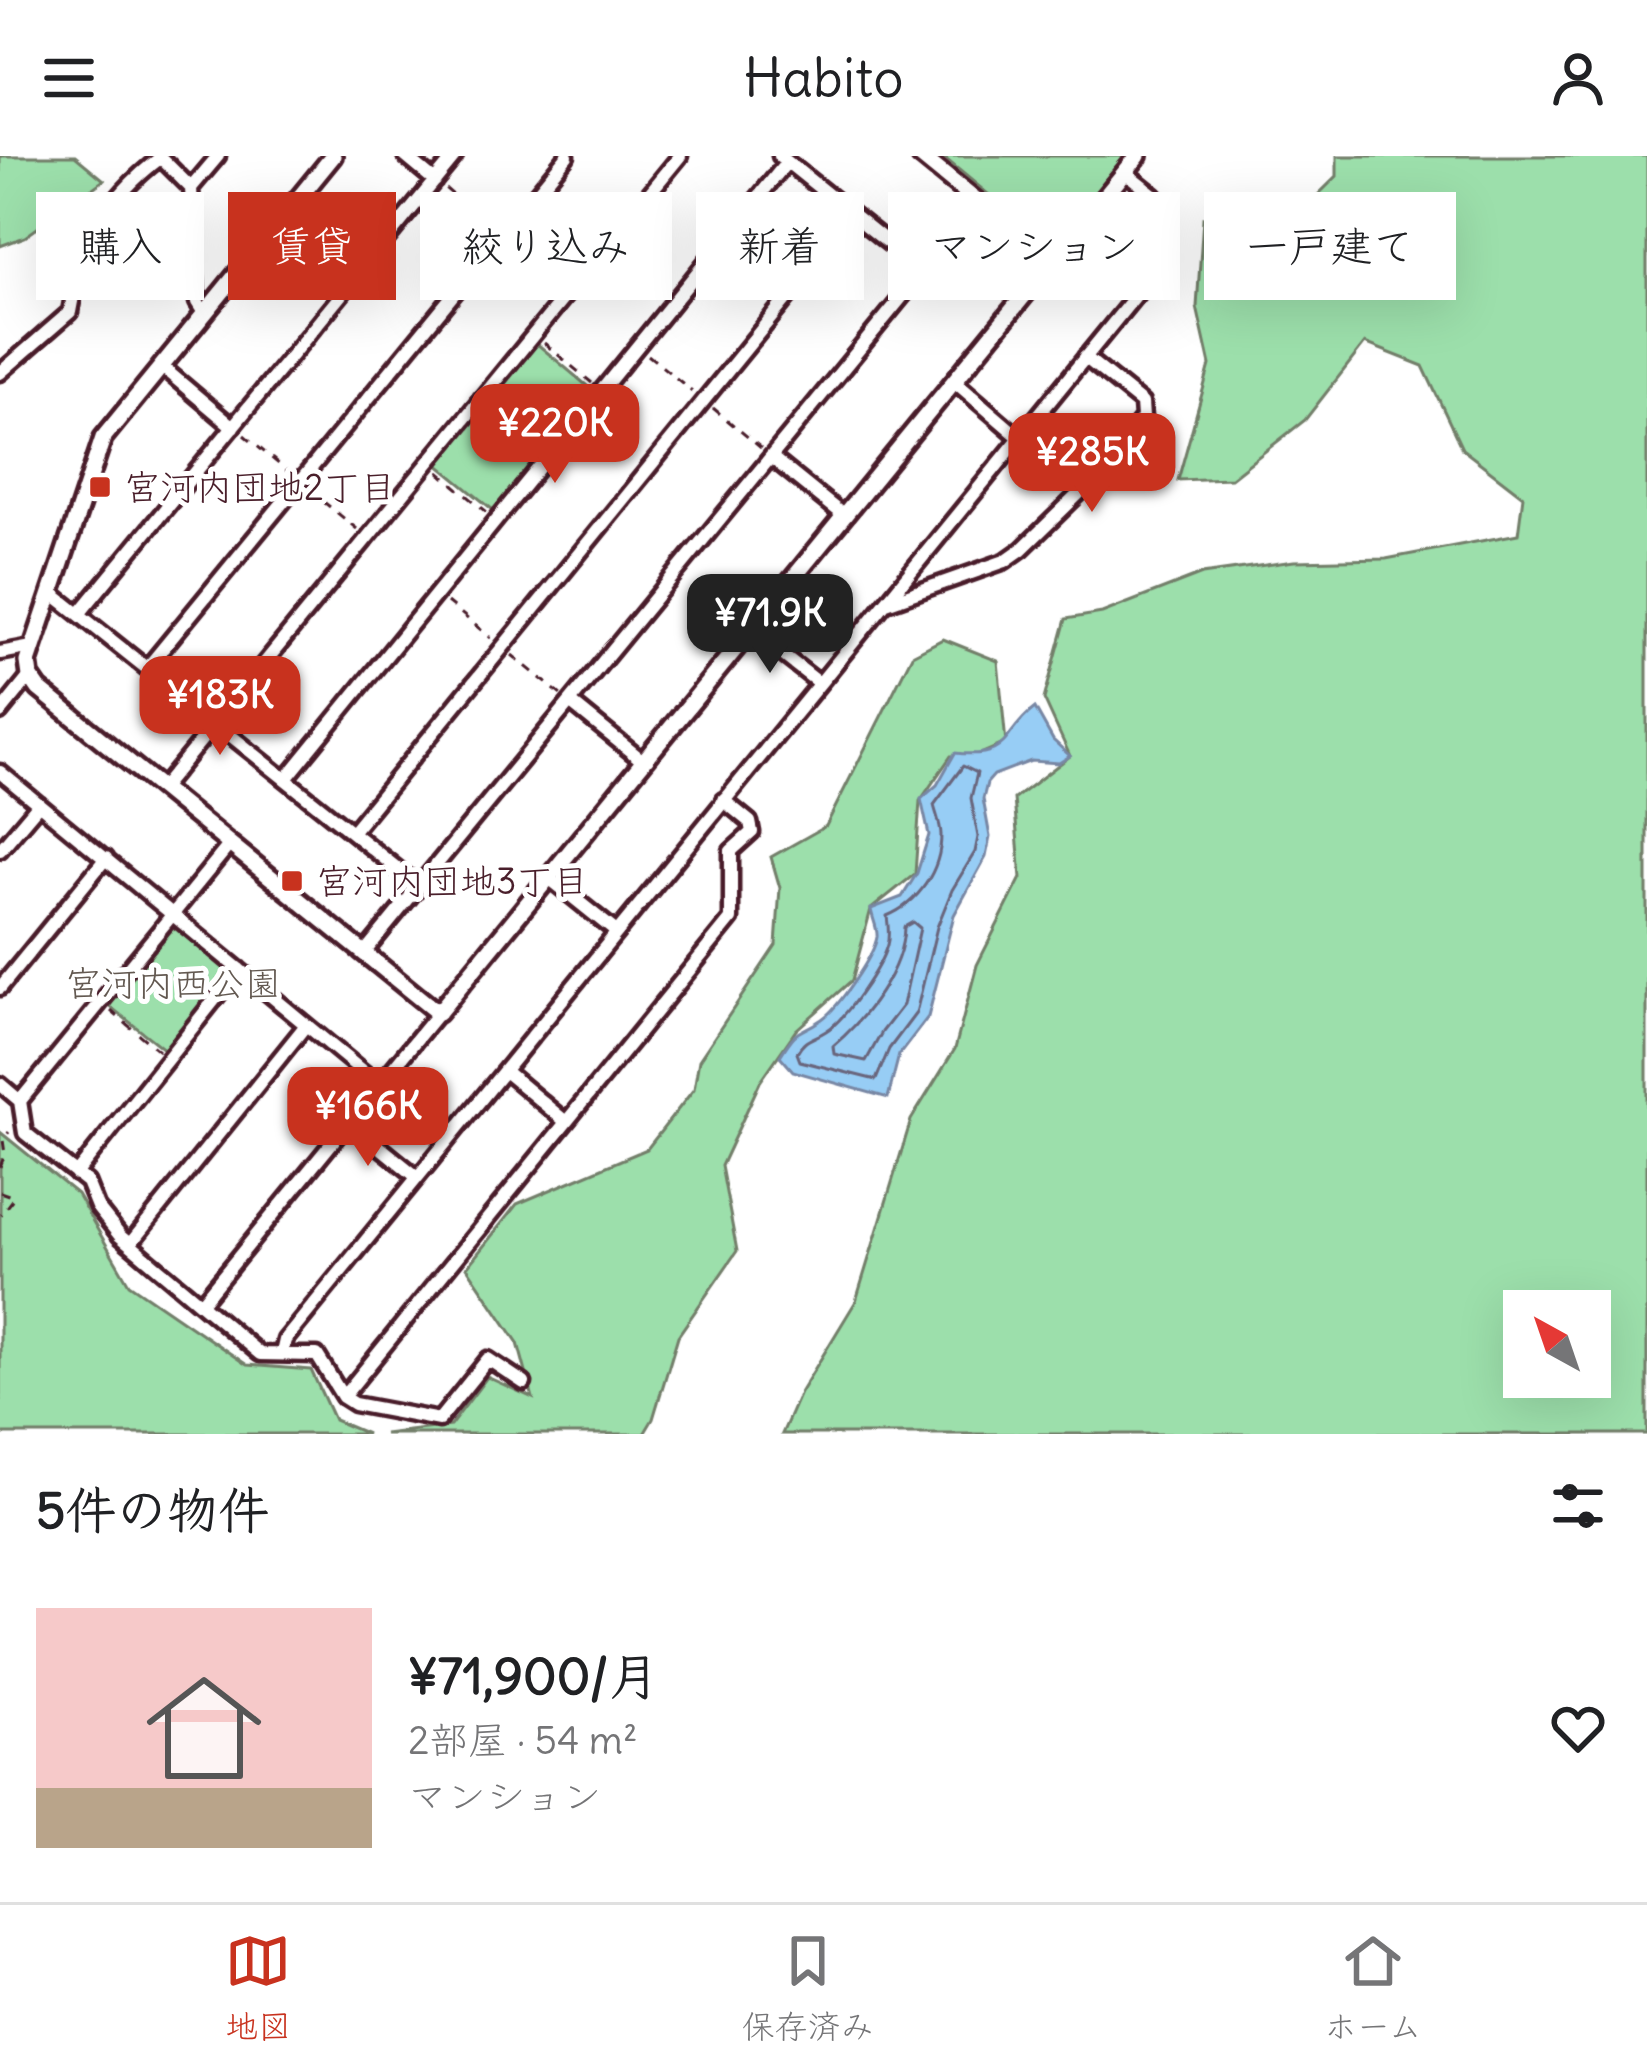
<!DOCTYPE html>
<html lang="ja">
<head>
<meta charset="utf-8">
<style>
  body { margin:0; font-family:Delius,"Klee One",sans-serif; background:#f2f2f2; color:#202124; height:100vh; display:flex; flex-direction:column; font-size:45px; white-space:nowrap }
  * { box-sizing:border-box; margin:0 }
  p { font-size:39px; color:#757577 }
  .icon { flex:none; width:66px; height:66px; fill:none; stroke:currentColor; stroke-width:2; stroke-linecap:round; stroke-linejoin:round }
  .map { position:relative; height:1278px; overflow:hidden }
  .panel { display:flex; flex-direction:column; background:#fff; flex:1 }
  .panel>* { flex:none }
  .top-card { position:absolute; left:36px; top:36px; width:1575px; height:108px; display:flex; gap:24px }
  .needle { width:78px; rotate:320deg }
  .tools { position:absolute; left:1503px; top:1134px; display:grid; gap:24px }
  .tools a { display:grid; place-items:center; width:108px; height:108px; border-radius:0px; background:#fff; box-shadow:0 12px 48px #0002; font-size:60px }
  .price { position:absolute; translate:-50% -102px; padding:0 27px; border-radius:24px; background:#c8321e; color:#fff; font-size:39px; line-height:78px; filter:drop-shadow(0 3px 6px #0008) }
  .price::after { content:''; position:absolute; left:50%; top:72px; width:36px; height:27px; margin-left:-18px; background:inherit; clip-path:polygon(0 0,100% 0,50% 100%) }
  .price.active { background:#222; color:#fff }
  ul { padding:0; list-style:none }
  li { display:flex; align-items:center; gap:36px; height:300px; padding:0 36px }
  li+li { border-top:3px solid #e0e0e0 }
  li span { display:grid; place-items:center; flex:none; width:336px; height:240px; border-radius:0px; color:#555 }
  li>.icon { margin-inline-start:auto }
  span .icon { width:144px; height:144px; fill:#fffc; stroke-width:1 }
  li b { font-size:51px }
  h2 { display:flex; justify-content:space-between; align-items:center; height:144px; padding:0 36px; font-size:51px }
  .chip { padding:0 42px; border-radius:0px; background:#fff; box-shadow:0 12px 48px #0002; font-size:42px; line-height:108px }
  .chip.active { background:#c8321e; color:#fff }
  header { display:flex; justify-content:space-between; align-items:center; height:156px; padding:0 36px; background:#fff; font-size:54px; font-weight:600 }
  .tab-bar { display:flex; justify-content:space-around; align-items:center; height:168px; border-top:3px solid #e0e0e0; background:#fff; font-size:33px; color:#757577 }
  .tab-bar a { display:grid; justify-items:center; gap:6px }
  .tab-bar .active { color:#c8321e }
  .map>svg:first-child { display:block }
  .green { fill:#9cdfab; stroke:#737f6b; stroke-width:3; fill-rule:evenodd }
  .water { fill:#97cdf5; stroke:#7887a4; stroke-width:3 }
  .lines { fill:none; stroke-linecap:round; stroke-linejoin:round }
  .shore { stroke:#69657c; stroke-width:3 }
  .minor-casing { stroke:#4a1f2b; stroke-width:21 }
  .tertiary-casing { stroke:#4a1f2b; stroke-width:24 }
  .path { stroke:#4a1f2b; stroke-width:3; stroke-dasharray:9 9; stroke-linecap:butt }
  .minor { stroke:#fff; stroke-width:12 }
  .tertiary { stroke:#fff; stroke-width:15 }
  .poi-dot { fill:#c8321e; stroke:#fff; stroke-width:4.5 }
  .labels { text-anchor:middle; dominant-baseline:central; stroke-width:10; stroke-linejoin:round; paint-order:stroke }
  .poi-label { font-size:36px; fill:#4a1f2b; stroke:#fff; text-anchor:start }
  .park-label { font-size:36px; fill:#635951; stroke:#fff }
</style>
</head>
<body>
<header><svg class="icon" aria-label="menu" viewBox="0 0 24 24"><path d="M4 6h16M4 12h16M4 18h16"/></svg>Habito<svg class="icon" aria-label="person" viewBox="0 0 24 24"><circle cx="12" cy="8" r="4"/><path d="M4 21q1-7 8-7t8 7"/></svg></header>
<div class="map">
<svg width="1647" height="1278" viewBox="0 0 1647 1278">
  <rect width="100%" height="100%" fill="#fff"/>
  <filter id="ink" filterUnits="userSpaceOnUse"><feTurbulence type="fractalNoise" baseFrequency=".00833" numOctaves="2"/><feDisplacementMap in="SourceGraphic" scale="24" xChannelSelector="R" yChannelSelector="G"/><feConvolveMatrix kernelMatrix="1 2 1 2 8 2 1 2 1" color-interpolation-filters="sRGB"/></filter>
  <g filter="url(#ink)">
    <path class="green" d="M 0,0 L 75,0 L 104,24 L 25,81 L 0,90 Z
      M 942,0 L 1125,0 L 1055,86 L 1047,87 Z
      M 1337,0 L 1647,0 L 1647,1278 L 782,1278 L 800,1237 L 856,1145 L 911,964 L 955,893 L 977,809 L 1021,722 L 1014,643 L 1070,600 L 1044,543 L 1066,463 L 1102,457 L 1202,418 L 1294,405 L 1386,403 L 1518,378 L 1523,340 L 1462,293 L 1423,210 L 1365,187 L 1305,264 L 1231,322 L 1178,324 L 1210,209 L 1197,151 L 1203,62 L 1274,82 L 1337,20 ZM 1524,1155 L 1590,1155 L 1590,1221 L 1524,1221 Z
      M 536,187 L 592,234 L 493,354 L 437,308 Z
      M 943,483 L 998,505 L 1006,587 L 976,600 L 951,600 L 920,645 L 915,718 L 871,753 L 852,824 L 796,874 L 760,926 L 721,1010 L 737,1095 L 678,1180 L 653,1263 L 644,1278 L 384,1278 L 450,1270 L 487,1221 L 533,1242 L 518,1187 L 467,1111 L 517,1048 L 647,993 L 694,933 L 699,904 L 776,789 L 780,732 L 771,701 L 826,670 L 912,499 Z
      M 182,772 L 226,810 L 227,821 L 165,894 L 108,849 L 170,773 Z
      M 0,976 L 77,1038 L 129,1128 L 247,1209 L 311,1214 L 334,1264 L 367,1278 L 0,1278 Z"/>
    <path class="water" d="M 1035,552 L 1053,584 L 1070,600 L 1059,607 L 1031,605 L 994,619 L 987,627 L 983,643 L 990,681 L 986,701 L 954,759 L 928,861 L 899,899 L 888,942 L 793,915 L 780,900 C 800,868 796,881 822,863 C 838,852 874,800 877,781 C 878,772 872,762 871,753 L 902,741 L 917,717 L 929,679 L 921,643 L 937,629 L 955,597 C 1013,603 1000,578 1035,552 Z"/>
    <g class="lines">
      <path class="shore" d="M 963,610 L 977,617 L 971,642 L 978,681 L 975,696 L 952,734 L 937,771 L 916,857 L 889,893 L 876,924 L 800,905 L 797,897 C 805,882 812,884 826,875 C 846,863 881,811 887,789 C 890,779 888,769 887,760 C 918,747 941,715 941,679 C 941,669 936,658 934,649 Z
        M 913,766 L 920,772 L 903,849 L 882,876 L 866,905 L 834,898 L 833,890 C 865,863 903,815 904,771 Z"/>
      <g class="minor-casing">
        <path id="minor" d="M 159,0 L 191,32 L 197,146 L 204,157
          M 405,0 L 435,25
          M 780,0 L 923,115
          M 191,32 L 218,0
          M 161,210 L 233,271
          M 0,217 L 70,156 C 81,88 105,44 160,2
          M 954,225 L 1019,281
          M 771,301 L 844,360
          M 51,436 L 419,730
          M 886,447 L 1005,405 L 1022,393 L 1097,320 L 1143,262 L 1142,247 L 1085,201
          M 79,458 L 455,0
          M 751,474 L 819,527
          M 0,497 L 32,491
          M 147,512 L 567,0
          M 570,546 L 644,606
          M 0,557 L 30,520
          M 0,616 L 379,929
          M 286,623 L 787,6
          M 162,632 L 680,0
          M 352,676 L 854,60
          M 0,694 L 39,648
          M 549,722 L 615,775
          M 364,797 L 979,47
          M 0,832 L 106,702
          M 505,915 L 566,966
          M 0,928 L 20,945 L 25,977 L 87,1026 L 97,1051 L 120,1080 L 260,1198 L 317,1199 L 343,1241 L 354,1248 L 439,1264 L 488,1203 L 524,1227
          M 20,945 L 230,688
          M 349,966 L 417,1021
          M 76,1018 L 239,813
          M 130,1088 L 306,869
          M 201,1147 L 438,857
          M 282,1197 L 285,1184 L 1163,106 L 1155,40 L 1125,16
          M 343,1241 L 731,763 L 731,695 L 752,676 L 750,666 L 723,644"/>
      </g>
      <g class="tertiary-casing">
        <path id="tertiary" d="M 333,0 L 103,282 L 28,506 L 30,520 L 39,533 L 438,857 L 1138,0
          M 921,0 L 1051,106"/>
      </g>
      <path class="path" d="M 446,33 L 489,69
        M 511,87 L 559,126
        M 544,187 L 592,227
        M 648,199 L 692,235
        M 713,252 L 761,292
        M 244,279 L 287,315
        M 439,316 L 487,356
        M 309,334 L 357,373
        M 447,446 L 491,482
        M 512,499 L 561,539
        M 111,855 L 159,895
        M 0,1011 L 5,998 L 3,984 L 9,976
        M 0,1036 L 14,1041 L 0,1059"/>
      <use href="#minor" class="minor"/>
      <use href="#tertiary" class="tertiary"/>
    </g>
  </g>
  <g class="poi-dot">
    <rect x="88" y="319" width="24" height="24" rx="6"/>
    <rect x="280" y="713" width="24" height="24" rx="6"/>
  </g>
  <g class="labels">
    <g class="poi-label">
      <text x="124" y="331">宮河内団地2丁目</text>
      <text x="316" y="725">宮河内団地3丁目</text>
    </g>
    <g class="park-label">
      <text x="173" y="827">宮河内西公園</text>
    </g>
  </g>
</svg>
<div class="tools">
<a><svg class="needle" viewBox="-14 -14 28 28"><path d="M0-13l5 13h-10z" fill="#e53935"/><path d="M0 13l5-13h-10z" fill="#757577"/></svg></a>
</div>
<b class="price" style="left:555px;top:330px">¥220K</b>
<b class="price" style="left:1092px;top:359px">¥285K</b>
<b class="price active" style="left:770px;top:520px">¥71.9K</b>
<b class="price" style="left:220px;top:602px">¥183K</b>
<b class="price" style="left:368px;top:1013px">¥166K</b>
<div class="top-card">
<a class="chip">購入</a>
<a class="chip active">賃貸</a>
<a class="chip">絞り込み</a>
<a class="chip">新着</a>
<a class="chip">マンション</a>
<a class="chip">一戸建て</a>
</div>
</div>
<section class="panel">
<h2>5件の物件<svg class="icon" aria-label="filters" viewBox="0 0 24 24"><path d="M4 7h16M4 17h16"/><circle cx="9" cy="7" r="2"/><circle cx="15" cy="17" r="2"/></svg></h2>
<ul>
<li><span style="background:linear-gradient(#f6c9c9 75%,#b9a48a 0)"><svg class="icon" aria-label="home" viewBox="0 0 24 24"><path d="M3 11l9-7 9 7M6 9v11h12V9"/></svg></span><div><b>¥71,900/月</b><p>2部屋 · 54 m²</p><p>マンション</p></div><svg class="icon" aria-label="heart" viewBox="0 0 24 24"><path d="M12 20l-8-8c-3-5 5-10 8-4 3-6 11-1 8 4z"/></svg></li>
</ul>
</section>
<nav class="tab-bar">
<a class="active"><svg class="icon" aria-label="map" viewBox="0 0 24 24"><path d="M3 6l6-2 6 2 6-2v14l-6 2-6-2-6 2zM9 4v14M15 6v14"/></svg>地図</a>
<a><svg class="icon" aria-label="saved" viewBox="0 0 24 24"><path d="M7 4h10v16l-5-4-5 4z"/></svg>保存済み</a>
<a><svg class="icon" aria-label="home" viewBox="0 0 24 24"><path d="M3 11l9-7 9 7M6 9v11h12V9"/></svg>ホーム</a>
</nav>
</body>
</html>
